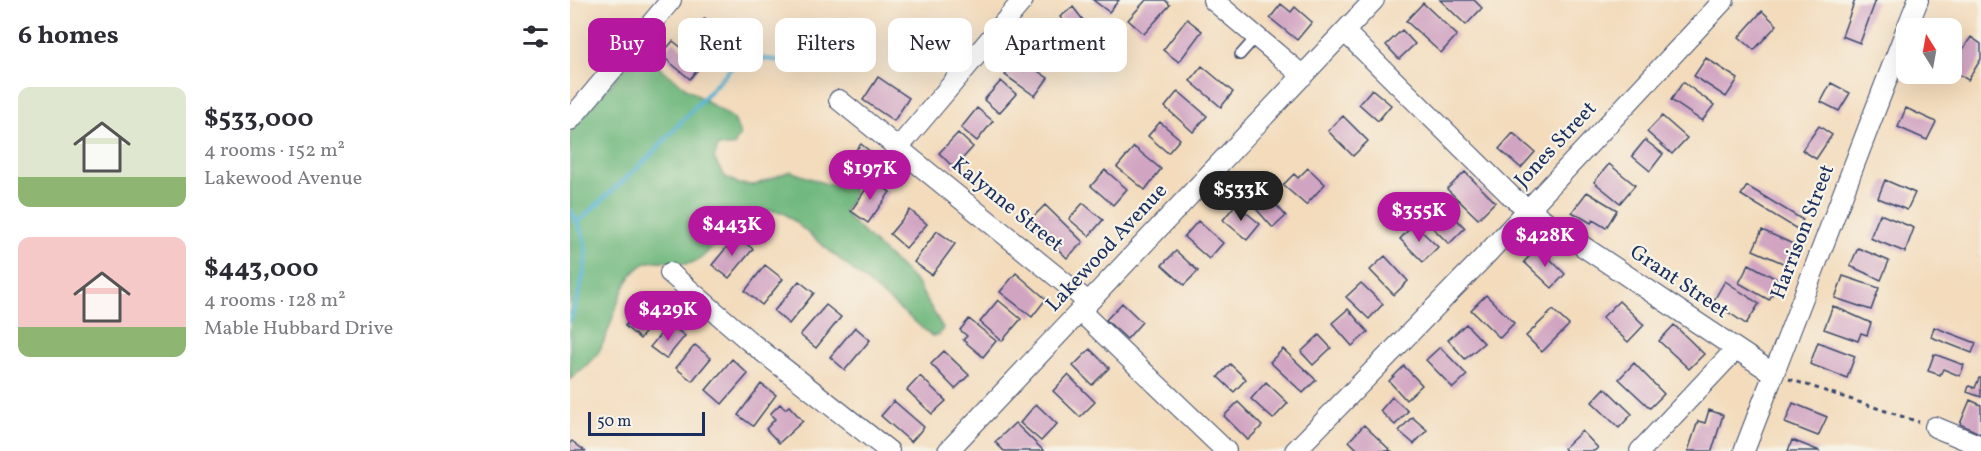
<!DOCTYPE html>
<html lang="en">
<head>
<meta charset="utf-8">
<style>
  body { margin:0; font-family:Vollkorn,serif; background:#f7f7f7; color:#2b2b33; height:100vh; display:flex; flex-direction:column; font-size:22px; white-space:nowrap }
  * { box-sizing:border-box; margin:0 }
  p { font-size:20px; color:#7c7c81 }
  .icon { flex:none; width:33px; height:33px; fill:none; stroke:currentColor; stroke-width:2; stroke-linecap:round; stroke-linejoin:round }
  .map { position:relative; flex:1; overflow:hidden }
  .side { display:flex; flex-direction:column; background:#fff; width:570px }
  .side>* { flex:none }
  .hud { position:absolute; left:18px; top:18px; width:570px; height:54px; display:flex; gap:12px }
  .needle { width:39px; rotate:349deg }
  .controls { position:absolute; left:1326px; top:18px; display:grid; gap:12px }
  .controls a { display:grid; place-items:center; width:66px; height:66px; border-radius:12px; background:#fff; box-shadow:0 6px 24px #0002; font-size:30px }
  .scale { position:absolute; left:18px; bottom:15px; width:117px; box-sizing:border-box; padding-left:6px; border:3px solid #1b2f5e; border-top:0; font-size:16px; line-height:21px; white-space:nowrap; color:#1b2f5e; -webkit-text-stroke:4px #f7f3e8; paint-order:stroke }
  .price { position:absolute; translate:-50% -51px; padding:0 14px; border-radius:21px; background:#b5179e; color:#fff; font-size:20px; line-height:39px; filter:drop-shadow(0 2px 3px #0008) }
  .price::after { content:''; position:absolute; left:50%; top:36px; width:18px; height:14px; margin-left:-9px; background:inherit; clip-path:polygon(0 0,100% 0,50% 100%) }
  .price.on { background:#222; color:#fff }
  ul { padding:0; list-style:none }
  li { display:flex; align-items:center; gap:18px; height:150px; padding:0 18px }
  li span { display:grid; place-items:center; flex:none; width:168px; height:120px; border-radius:12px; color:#555 }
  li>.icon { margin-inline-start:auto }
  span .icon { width:72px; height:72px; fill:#fffc; stroke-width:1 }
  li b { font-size:26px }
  h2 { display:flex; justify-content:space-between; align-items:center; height:72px; padding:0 18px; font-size:26px }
  .pill { padding:0 21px; border-radius:12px; background:#fff; box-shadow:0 6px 24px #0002; font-size:21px; line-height:54px }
  .pill.on { background:#b5179e; color:#fff }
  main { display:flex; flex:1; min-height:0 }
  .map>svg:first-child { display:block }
  .forest { fill:#6fb87e; stroke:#45746e; stroke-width:1.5 }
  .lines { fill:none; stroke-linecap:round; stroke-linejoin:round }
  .stream { stroke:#53b2d1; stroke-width:4.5 }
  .building { fill:#d1a4c2 }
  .service-casing { stroke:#3b496c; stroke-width:12 }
  .minor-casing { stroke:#3b496c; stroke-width:22 }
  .path { stroke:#3b496c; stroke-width:3; stroke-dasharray:4.5 4.5; stroke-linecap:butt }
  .service { stroke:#fff; stroke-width:9 }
  .minor { stroke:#fff; stroke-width:20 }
  .labels { text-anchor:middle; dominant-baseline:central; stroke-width:4.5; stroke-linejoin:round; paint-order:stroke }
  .street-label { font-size:21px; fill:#1b2f5e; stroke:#f7f3e8 }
</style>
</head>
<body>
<main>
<section class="side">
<h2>6 homes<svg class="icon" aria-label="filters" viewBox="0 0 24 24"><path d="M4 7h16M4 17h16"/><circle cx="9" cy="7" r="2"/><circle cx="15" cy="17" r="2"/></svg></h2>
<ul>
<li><span style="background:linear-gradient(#dfe7d0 75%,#8fb573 0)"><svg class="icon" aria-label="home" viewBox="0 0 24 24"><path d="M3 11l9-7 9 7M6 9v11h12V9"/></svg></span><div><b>$533,000</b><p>4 rooms · 152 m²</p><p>Lakewood Avenue</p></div></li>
<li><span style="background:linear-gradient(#f6c9c9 75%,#8fb573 0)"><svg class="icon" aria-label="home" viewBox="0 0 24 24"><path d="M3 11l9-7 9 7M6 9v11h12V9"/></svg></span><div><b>$443,000</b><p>4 rooms · 128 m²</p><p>Mable Hubbard Drive</p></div></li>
</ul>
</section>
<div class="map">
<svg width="1411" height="451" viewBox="0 0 1411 451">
  <rect width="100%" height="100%" fill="#f7f3e8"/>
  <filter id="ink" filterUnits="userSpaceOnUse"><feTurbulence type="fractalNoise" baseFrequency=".0167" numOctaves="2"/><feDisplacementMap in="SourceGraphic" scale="12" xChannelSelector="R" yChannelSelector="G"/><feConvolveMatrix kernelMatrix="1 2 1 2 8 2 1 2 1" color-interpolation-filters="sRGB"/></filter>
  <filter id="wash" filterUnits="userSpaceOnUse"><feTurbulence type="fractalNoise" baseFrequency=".008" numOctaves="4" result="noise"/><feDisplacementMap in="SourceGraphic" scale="24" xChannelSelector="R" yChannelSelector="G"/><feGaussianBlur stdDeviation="1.35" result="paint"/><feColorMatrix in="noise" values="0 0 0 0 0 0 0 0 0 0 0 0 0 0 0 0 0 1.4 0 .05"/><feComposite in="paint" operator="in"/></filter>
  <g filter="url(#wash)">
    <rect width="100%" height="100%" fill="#f3dbbc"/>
    <path class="forest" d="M 72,63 L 85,64 L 116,88 L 164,119 L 170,134 L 164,146 L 148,146 L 144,159 L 154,176 L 169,184 L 185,185 L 220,171 L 256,184 L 277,183 L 284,190 L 280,202 L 274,211 L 280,220 L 346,282 L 373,328 L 369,335 L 362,336 L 214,213 C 185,204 163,225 144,245 C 139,250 134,257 128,260 C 110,271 90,253 71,266 C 49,280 43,328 29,351 C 23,362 9,371 0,380 L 0,133 L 54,68 Z"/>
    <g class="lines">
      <path class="stream" d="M 0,210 C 7,221 15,236 16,250 C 17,270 7,301 0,321
        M 8,222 L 78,158 L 164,65 L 185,58 L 224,62"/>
    </g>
    <g id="blocks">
      <path class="building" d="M 523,0 L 549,0 L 539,12 Z
        M 576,0 L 595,0 L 600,5 L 574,34 L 558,20 Z
        M 870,0 L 904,0 L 912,8 L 896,25 Z
        M 1285,0 L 1306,0 L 1290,43 L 1272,36 Z
        M 853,3 L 887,35 L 871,53 L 836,21 Z
        M 711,4 L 721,12 L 725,7 L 742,22 L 727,40 L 700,18 Z
        M 503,7 L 517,25 L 504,35 L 490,17 Z
        M 1192,11 L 1207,25 L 1184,50 L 1169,37 Z
        M 135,18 L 150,30 L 132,51 L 118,39 Z
        M 617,19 L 632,31 L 609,62 L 593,50 Z
        M 1369,22 L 1388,31 L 1382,44 L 1382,28 L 1366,28 Z
        M 477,27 L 492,40 L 477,58 L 461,45 Z
        M 832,30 L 845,44 L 829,59 L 816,45 Z
        M 1401,37 L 1411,44 L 1411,59 L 1398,80 L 1382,70 L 1382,66 Z
        M 103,41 L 132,64 L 120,79 L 91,55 Z
        M 448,58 L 478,78 L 465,96 L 435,75 Z
        M 1136,58 L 1168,79 L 1156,97 L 1124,76 Z
        M 632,66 L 663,92 L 651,107 L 620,81 Z
        M 308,77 L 339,98 L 324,121 L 293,100 Z
        M 431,81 L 446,94 L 429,113 L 414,100 Z
        M 1113,82 L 1144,105 L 1132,121 L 1101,100 Z
        M 1261,83 L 1280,93 L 1269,111 L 1251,102 Z
        M 802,89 L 821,105 L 808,121 L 789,104 Z
        M 608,91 L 637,116 L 623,132 L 595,107 Z
        M 407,108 L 423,121 L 407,141 L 391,128 Z
        M 1336,108 L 1366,122 L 1357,140 L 1328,127 Z
        M 773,116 L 798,141 L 783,156 L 758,131 Z
        M 1092,116 L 1117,138 L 1102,154 L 1077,132 Z
        M 590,122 L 610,139 L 598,153 L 578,136 Z
        M 1249,126 L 1262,135 L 1246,159 L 1232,150 Z
        M 388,133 L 403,147 L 384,168 L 369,153 Z
        M 943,133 L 965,152 L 951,168 L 929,149 Z
        M 1075,140 L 1093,154 L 1080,171 L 1062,156 Z
        M 291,144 L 307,157 L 287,181 L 271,167 Z
        M 564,147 L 591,169 L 575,190 L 547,167 Z
        M 1039,164 L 1065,185 L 1050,203 L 1024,182 Z
        M 738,168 L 755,184 L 736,205 L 713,185 L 724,174 L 728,178 Z
        M 535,170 L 557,189 L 543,205 L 521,186 Z
        M 895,172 L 925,202 L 908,219 L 877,189 Z
        M 302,180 L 320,192 L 298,223 L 281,211 Z
        M 1315,180 L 1345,193 L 1337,210 L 1308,198 Z
        M 685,181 L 716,216 L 703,228 L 672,193 Z
        M 1177,186 L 1233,220 L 1227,229 L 1171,195 Z
        M 1017,192 L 1047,210 L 1036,228 L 1023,220 L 1021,223 L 1002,212 Z
        M 867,199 L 895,228 L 879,244 L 850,215 Z
        M 513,203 L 533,220 L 519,236 L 499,219 Z
        M 666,204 L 690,224 L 677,240 L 653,220 Z
        M 475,205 L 513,242 L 497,258 L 459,221 Z
        M 340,210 L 357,224 L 336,248 L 320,234 Z
        M 1310,214 L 1344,228 L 1335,252 L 1300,238 Z
        M 628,221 L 653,243 L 639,259 L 614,237 Z
        M 844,224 L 868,247 L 853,262 L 830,239 Z
        M 1192,230 L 1223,244 L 1215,264 L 1183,250 Z
        M 367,231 L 385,244 L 362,275 L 344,262 Z
        M 166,236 L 183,249 L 159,278 L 142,265 Z
        M 968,247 L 995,274 L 982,288 L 954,262 Z
        M 1288,248 L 1319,261 L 1311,280 L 1280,266 Z
        M 606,251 L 628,271 L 614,285 L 592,265 Z
        M 815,256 L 838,281 L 824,295 L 800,270 Z
        M 1179,264 L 1210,281 L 1199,300 L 1169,283 Z
        M 195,265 L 213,279 L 192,305 L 175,291 Z
        M 446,273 L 476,299 L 462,317 L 430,292 Z
        M 1273,276 L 1309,288 L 1301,310 L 1265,298 Z
        M 229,281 L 244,293 L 219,324 L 204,311 Z
        M 1155,281 L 1189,304 L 1176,324 L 1143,302 Z
        M 791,283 L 813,304 L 799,319 L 776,297 Z
        M 916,295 L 944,323 L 930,338 L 901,310 Z
        M 428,300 L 451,319 L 432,341 L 410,322 Z
        M 1049,301 L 1074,325 L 1058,342 L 1032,318 Z
        M 73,303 L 89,315 L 70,339 L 55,326 Z
        M 552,303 L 572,322 L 557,339 L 536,320 Z
        M 256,305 L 271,317 L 246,348 L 230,335 Z
        M 1263,306 L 1301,323 L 1297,335 L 1291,333 L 1288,341 L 1254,329 Z
        M 778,309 L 798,332 L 782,346 L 762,323 Z
        M 983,310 L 999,325 L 972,352 L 956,336 Z
        M 399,319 L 426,341 L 413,357 L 393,340 L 397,336 L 390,330 Z
        M 99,324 L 115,336 L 96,359 L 80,347 Z
        M 896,324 L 914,343 L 895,359 L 878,340 Z
        M 1104,325 L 1134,354 L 1119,369 L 1089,341 Z
        M 285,327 L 300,340 L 275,370 L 260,357 Z
        M 1364,327 L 1406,343 L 1402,353 L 1361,337 Z
        M 749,335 L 761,348 L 743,365 L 731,352 Z
        M 1248,342 L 1285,356 L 1277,378 L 1240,364 Z
        M 125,345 L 141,358 L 122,381 L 106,368 Z
        M 870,347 L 897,375 L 883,388 L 856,360 Z
        M 520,349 L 539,368 L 522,385 L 503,366 Z
        M 713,349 L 746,380 L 733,393 L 700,362 Z
        M 374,351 L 399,375 L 385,389 L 361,364 Z
        M 1364,354 L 1394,365 L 1390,376 L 1373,369 L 1370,375 L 1358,371 Z
        M 162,359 L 178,374 L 152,404 L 136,390 Z
        M 1064,363 L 1094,394 L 1080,408 L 1049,379 Z
        M 660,364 L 676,379 L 664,392 L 648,377 Z
        M 834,366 L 852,385 L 836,400 L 819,381 Z
        M 498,375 L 525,402 L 510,417 L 483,391 Z
        M 350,376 L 376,401 L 362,414 L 337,390 Z
        M 1409,378 L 1411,378 L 1411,397 L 1397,392 L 1399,386 L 1405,388 Z
        M 696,382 L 718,403 L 703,419 L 681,399 Z
        M 191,384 L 206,395 L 183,426 L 168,415 Z
        M 1035,388 L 1062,414 L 1049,428 L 1022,402 Z
        M 822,397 L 838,411 L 825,425 L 810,411 Z
        M 1400,400 L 1411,405 L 1411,434 L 1390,424 Z
        M 324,401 L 354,427 L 341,442 L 311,416 Z
        M 668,402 L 692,426 L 678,440 L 654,416 Z
        M 1223,403 L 1257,417 L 1248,436 L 1215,423 Z
        M 210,404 L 215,409 L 219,406 L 233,421 L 209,443 L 196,429 L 205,419 L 200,414 Z
        M 466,404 L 487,424 L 471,441 L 450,423 Z
        M 1139,410 L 1153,415 L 1142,451 L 1118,451 L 1128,421 L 1135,423 Z
        M 842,417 L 857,430 L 844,444 L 829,431 Z
        M 445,423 L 474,451 L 434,451 L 425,442 Z
        M 794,425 L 821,451 L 789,451 L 779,441 Z
        M 1012,431 L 1028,448 L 1024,451 L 996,451 L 994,448 Z
        M 1222,440 L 1250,451 L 1218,451 Z
        M 2,441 L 15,451 L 0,451 L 0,443 Z"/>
    </g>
  </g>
  <g filter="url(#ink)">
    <use href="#blocks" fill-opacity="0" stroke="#3b496c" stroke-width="1.5"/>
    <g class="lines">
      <g class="service-casing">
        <path id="service" d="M 670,55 L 686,37"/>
      </g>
      <g class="minor-casing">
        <path id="minor" d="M 643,0 L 733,76
          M 1337,28 L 1348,0
          M 775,32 L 942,197 L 978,223 L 1204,374
          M 269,100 L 518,302
          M 0,120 L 101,0
          M 328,148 L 453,0
          M 100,273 L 179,341 L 319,451
          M 510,311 L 656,451
          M 1365,427 L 1411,446
          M 378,451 L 804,0
          M 725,451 L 912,259 L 1154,0
          M 1070,451 L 1166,349
          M 1174,451 L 1336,30"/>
      </g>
      <path class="path" d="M 1219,379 L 1349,422"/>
      <use href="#service" class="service"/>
      <use href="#minor" class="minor"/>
    </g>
  </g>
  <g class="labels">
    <g class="street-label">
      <text transform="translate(986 145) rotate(-47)">Jones Street</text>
      <text transform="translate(437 205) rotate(39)">Kalynne Street</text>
      <text transform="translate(1233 232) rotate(-69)">Harrison Street</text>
      <text transform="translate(537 248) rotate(-47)">Lakewood Avenue</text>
      <text transform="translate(1109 282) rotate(34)">Grant Street</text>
    </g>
  </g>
</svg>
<div class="controls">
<a><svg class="needle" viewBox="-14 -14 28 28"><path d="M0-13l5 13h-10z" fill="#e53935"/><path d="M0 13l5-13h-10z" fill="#7c7c81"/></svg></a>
</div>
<div class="scale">50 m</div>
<b class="price" style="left:300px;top:201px">$197K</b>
<b class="price on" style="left:671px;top:222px">$533K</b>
<b class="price" style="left:849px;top:243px">$355K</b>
<b class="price" style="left:162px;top:257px">$443K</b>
<b class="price" style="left:975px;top:268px">$428K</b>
<b class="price" style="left:98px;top:342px">$429K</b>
<div class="hud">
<a class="pill on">Buy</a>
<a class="pill">Rent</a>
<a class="pill">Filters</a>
<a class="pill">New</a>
<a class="pill">Apartment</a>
</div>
</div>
</main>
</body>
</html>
